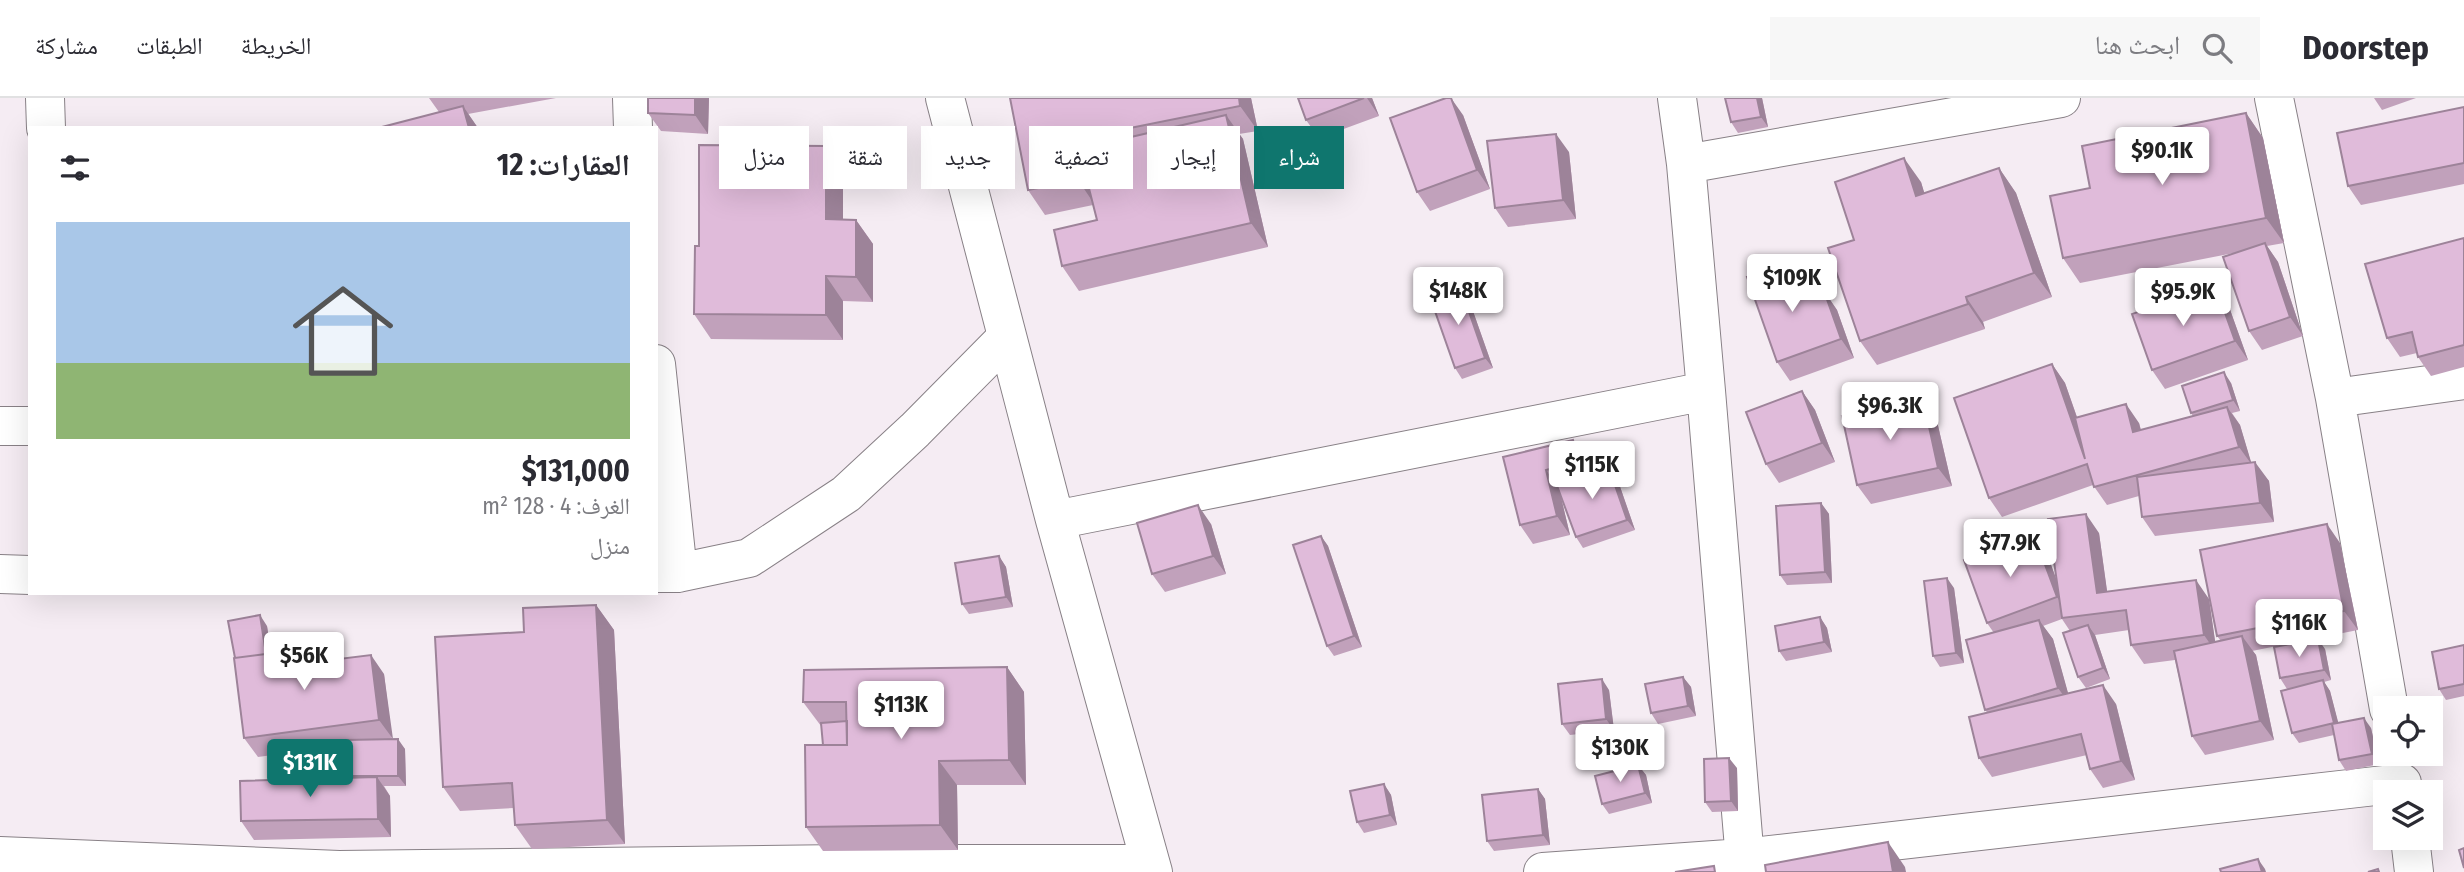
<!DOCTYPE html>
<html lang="ar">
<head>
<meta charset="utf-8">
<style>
  body { margin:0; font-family:"Fira Sans Condensed","Noto Naskh Arabic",sans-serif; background:#f7f7f7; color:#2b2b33; direction:rtl; height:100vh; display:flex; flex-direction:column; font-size:26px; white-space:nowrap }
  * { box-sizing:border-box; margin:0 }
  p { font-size:23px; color:#7c7c81 }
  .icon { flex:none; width:38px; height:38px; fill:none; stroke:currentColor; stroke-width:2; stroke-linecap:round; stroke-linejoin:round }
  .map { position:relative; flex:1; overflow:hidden; direction:ltr }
  .side { position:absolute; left:28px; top:28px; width:630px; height:469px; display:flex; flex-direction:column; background:#fff; border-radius:0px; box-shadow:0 7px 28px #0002; direction:rtl }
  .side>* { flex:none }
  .banner { position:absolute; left:679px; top:28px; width:665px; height:63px; direction:rtl; display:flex; gap:14px }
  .controls { position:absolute; left:2373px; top:598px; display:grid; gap:14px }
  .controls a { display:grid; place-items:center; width:70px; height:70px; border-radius:0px; background:#fff; box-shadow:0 7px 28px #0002; font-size:35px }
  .price { position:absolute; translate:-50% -60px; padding:0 16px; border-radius:7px; background:#fff; color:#222; font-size:23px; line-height:46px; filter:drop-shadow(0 2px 4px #0008) }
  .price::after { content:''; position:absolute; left:50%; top:42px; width:21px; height:16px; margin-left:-10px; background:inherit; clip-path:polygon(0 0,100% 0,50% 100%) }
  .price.active { background:#0f766e; color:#fff }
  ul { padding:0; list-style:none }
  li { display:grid; align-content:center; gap:14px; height:371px; padding:0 28px }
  li span { display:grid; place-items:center; height:217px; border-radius:0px; color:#555 }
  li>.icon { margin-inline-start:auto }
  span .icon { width:126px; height:126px; fill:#fffc; stroke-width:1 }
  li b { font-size:30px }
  h2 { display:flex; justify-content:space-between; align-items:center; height:84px; padding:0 28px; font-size:30px }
  .chip { padding:0 24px; border-radius:0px; background:#fff; box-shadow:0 7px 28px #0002; font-size:24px; line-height:63px }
  .chip.active { background:#0f766e; color:#fff }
  header { display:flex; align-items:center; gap:42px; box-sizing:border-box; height:98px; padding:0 35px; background:#fff; border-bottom:2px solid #e1e1e2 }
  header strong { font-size:33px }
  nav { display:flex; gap:38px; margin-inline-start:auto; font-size:24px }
  .search { width:490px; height:63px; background:#f7f7f7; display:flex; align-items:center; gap:18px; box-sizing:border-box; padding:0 24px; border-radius:0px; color:#7c7c81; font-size:26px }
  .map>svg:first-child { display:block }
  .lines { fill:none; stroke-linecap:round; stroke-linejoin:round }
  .minor-casing { stroke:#888086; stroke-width:40 }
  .minor { stroke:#fff; stroke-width:38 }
  .wall { fill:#c1a1bb }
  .shaded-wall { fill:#9d8399 }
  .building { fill:#e0bbda; stroke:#9d8399; stroke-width:2 }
</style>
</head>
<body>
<header>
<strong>Doorstep</strong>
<div class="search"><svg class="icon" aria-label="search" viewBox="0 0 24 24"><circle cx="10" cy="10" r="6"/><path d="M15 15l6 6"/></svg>ابحث هنا</div>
<nav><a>الخريطة</a><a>الطبقات</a><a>مشاركة</a></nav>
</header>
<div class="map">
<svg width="2464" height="774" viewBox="0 0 2464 774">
  <rect width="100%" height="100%" fill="#f5ecf3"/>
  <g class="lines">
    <g class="minor-casing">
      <path id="minor" d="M 45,0 L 46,30
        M 632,0 L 633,30
        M 945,0 L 1055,422 L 1153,774
        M 1677,0 L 1686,66 L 1706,293 L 1746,774
        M 2274,0 L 2335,300 L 2389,611
        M 1686,66 L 2061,0
        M 656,266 L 678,475
        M 2335,300 L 2464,282
        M 0,328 L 30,328
        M 1055,422 L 1706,293
        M 656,475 L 678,475 L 749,460 L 846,396 L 915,332 L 1007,239
        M 0,476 L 30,477
        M 2410,740 L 2414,774
        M 0,758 L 339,772 L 844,766 L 1150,766
        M 1543,774 L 1743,760 L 2402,685"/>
    </g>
    <use href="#minor" class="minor"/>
  </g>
  <path class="wall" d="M 429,0 L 556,0 L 468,16 L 478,30 L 378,30 L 439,14 Z
    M 709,0 L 708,36 L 661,33 L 648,15 Z
    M 1010,0 L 1251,0 L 1258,33 L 1239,36 L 1243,41 L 1268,149 L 1079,193 L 1062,168 L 1097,122 L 1093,107 L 1045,117 L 1028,92 Z
    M 1298,0 L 1372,0 L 1379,18 L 1319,40 L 1306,22 Z
    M 1762,0 L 1768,29 L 1738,35 L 1731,24 Z
    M 2374,0 L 2416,0 L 2382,12 Z
    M 2464,9 L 2464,86 L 2361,107 L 2348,88 Z
    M 2246,15 L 2263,40 L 2284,145 L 2267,148 L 2278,164 L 2303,238 L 2262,252 L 2249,233 L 2239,154 L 2080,185 L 2063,160 L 2090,90 Z
    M 1463,17 L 1490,91 L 1430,113 L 1417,94 Z
    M 1569,54 L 1576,121 L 1508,129 L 1495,110 Z
    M 1999,70 L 2016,95 L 2052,199 L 1983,224 L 1985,231 L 1877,267 L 1860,243 L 1854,142 L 1921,84 L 1924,95 Z
    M 843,73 L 843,121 L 856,122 L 873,146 L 873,204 L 843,203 L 843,242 L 711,241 L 694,216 L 699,148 Z
    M 2464,140 L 2464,269 L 2431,278 L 2418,259 L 2417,255 L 2400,259 L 2387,240 Z
    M 1802,183 L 1807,199 L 1824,193 L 1837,212 L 1854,260 L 1790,283 L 1777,264 Z
    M 2215,187 L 2228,206 L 2248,262 L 2165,291 L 2152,272 Z
    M 1468,199 L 1493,270 L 1462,281 L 1455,270 Z
    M 2052,266 L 2065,285 L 2077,319 L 2139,325 L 2141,332 L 2193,318 L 2191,315 L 2231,285 L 2240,313 L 2232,315 L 2240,327 L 2251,365 L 2269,383 L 2274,424 L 2155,438 L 2142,419 L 2139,398 L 2107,407 L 2093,387 L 2002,419 L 1989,400 Z
    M 1802,293 L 1815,312 L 1835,364 L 1779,385 L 1766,366 Z
    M 1936,319 L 1952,388 L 1871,406 L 1857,387 Z
    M 1573,342 L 1587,360 L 1590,374 L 1616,377 L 1635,432 L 1583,450 L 1576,439 L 1560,395 L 1570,437 L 1533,446 L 1520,427 L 1503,359 Z
    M 1821,405 L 1829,416 L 1832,485 L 1787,487 L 1780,477 Z
    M 1211,426 L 1226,476 L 1165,494 L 1152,476 Z
    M 2099,435 L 2107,494 L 2209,501 L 2215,544 L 2221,543 L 2217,538 L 2340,445 L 2358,532 L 2252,553 L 2256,557 L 2274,642 L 2205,657 L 2192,638 L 2175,562 L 2144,566 L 2131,547 L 2129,532 L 2095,537 L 2110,581 L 2086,590 L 2078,579 L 2070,533 L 2062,521 L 2043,528 L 2053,541 L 2068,596 L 2116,606 L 2135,682 L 2103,690 L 2090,671 L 2087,657 L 1992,679 L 1979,660 L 1988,615 L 1985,612 L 1994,535 L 1987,525 L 2047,456 L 2056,481 Z
    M 1321,438 L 1328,448 L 1362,549 L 1334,558 L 1327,548 Z
    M 999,458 L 1006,469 L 1013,509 L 969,516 L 962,506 Z
    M 1954,490 L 1964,565 L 1940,569 L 1933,558 Z
    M 596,507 L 614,532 L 625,746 L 532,751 L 515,727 L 514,710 L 460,713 L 443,689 L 524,534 Z
    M 1820,519 L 1827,530 L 1832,554 L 1786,563 L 1779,553 Z
    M 267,528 L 271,555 L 313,550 L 322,563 L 384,576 L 392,641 L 405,651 L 406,688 L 384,688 L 390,698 L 391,739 L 254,742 L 241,723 L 346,680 L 345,678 L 345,647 L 258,659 L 244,640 Z
    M 2464,547 L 2464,598 L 2446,602 L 2439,591 Z
    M 2325,551 L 2331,582 L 2324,584 L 2330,593 L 2338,625 L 2371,630 L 2379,666 L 2346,673 L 2339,662 L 2334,637 L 2299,645 L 2292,635 L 2299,589 L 2287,591 L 2280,580 Z
    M 1007,569 L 1024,594 L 1026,687 L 957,687 L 958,752 L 823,753 L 806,729 L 823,647 L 821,628 L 803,604 Z
    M 1683,579 L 1691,589 L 1696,618 L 1658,626 L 1651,615 Z
    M 1609,592 L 1614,632 L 1570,637 L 1562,626 Z
    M 1638,667 L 1646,677 L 1652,705 L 1609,716 L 1602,706 Z
    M 1737,670 L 1738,713 L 1712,714 L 1705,704 Z
    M 1384,686 L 1391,697 L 1397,727 L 1364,735 L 1357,724 Z
    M 1538,691 L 1545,701 L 1550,747 L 1494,753 L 1487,743 Z"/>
  <path class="shaded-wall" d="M 695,0 L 709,0 L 708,36 L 695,17 Z
    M 1239,0 L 1251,0 L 1258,33 L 1240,8 Z
    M 1367,0 L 1372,0 L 1379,18 Z
    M 1451,0 L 1463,17 L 1490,91 L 1477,72 Z
    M 1757,0 L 1762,0 L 1768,29 L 1761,19 Z
    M 463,8 L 478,30 L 469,30 Z
    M 2246,15 L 2263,40 L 2284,145 L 2266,120 Z
    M 1226,17 L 1243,41 L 1268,149 L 1251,125 Z
    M 1556,36 L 1569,54 L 1576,121 L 1563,102 Z
    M 1070,42 L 1087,66 L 1095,107 L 1078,82 Z
    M 826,48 L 843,73 L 843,145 L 826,121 Z
    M 1904,60 L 1921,84 L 1933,123 L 1916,98 Z
    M 1999,70 L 2016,95 L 2052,199 L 2034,175 Z
    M 856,122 L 873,146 L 873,204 L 856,179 Z
    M 2265,145 L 2278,164 L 2303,238 L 2290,219 Z
    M 1789,165 L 1802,183 L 1815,220 L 1801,201 Z
    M 826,178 L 843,203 L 843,242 L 826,217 Z
    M 2215,187 L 2228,206 L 2248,262 L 2235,243 Z
    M 1460,188 L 1468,199 L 1493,270 L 1485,260 Z
    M 1824,193 L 1837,212 L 1854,260 L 1841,241 Z
    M 1966,199 L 1983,224 L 1985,231 L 1968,206 Z
    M 2052,266 L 2065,285 L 2098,380 L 2085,361 Z
    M 2224,274 L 2231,285 L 2240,313 L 2233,302 Z
    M 1802,293 L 1815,312 L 1835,364 L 1822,345 Z
    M 1923,301 L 1936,319 L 1952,388 L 1938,370 Z
    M 2126,306 L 2139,325 L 2146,353 L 2133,334 Z
    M 2227,309 L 2240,327 L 2252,367 L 2239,349 Z
    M 1573,342 L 1587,360 L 1592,382 L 1578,364 Z
    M 2255,364 L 2269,383 L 2274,424 L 2260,405 Z
    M 1608,367 L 1616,377 L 1635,432 L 1627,422 Z
    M 1546,372 L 1559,391 L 1570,437 L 1557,418 Z
    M 1821,405 L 1829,416 L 1832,485 L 1825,474 Z
    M 1198,407 L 1211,426 L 1226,476 L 1213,458 Z
    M 2086,416 L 2099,435 L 2110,514 L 2097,495 Z
    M 2327,426 L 2340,445 L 2358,532 L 2344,513 Z
    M 2034,437 L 2047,456 L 2070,518 L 2057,499 Z
    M 1321,438 L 1328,448 L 1362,549 L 1354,538 Z
    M 999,458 L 1006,469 L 1013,509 L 1006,499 Z
    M 1947,480 L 1954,490 L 1964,565 L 1956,555 Z
    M 2196,482 L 2209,501 L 2217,556 L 2204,537 Z
    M 596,507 L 614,532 L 625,746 L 607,722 Z
    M 260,517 L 267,528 L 273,567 L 266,557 Z
    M 1820,519 L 1827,530 L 1832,554 L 1824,544 Z
    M 2039,522 L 2053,541 L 2072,609 L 2058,590 Z
    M 2088,527 L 2095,537 L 2110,581 L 2103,570 Z
    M 2242,538 L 2256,557 L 2274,642 L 2260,623 Z
    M 2318,541 L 2325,551 L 2331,582 L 2324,572 Z
    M 313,550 L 326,569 L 315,564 Z
    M 371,557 L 384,576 L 393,641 L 379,622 Z
    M 1007,569 L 1024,594 L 1026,687 L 1009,662 Z
    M 1683,579 L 1691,589 L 1696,618 L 1688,608 Z
    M 1602,581 L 1609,592 L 1614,632 L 1606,621 Z
    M 2323,582 L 2330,593 L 2341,635 L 2334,625 Z
    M 2103,587 L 2116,606 L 2135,682 L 2121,663 Z
    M 2364,620 L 2371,630 L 2379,666 L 2372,656 Z
    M 398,641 L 405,651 L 406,688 L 398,678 Z
    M 1729,660 L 1737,670 L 1738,713 L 1731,703 Z
    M 939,663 L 957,687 L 958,752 L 940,727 Z
    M 1638,667 L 1646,677 L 1652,705 L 1645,695 Z
    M 377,679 L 390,698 L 391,739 L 378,721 Z
    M 1384,686 L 1391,697 L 1397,727 L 1390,717 Z
    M 1538,691 L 1545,701 L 1550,747 L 1543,737 Z
    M 1888,744 L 1905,769 L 1906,774 L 1893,774 Z
    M 2258,761 L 2265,771 L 2266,774 L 2262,774 Z"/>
  <path class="building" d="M 648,0 L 695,0 L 695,17 L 648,15 Z
    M 1010,0 L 1239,0 L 1240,8 L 1070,42 L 1078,82 L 1028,92 Z
    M 1298,0 L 1364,0 L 1306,22 Z
    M 1446,0 L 1451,0 L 1477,72 L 1417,94 L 1390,20 Z
    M 1725,0 L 1757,0 L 1761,19 L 1731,24 Z
    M 463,8 L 469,30 L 378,30 Z
    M 2464,9 L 2464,65 L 2348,88 L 2337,35 Z
    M 2246,15 L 2266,120 L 2063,160 L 2050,98 L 2090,90 L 2082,48 Z
    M 1226,17 L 1251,125 L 1062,168 L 1054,132 L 1097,122 L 1079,51 Z
    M 1556,36 L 1563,102 L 1495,110 L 1487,43 Z
    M 699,47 L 826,48 L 826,121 L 856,122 L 856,179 L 826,178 L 826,217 L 694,216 L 695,148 L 699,148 Z
    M 1904,60 L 1916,98 L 1999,70 L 2034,175 L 1966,199 L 1968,206 L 1860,243 L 1828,150 L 1854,142 L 1835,84 Z
    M 2464,140 L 2464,247 L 2418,259 L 2412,234 L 2387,240 L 2365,166 Z
    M 2265,145 L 2290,219 L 2249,233 L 2223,159 Z
    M 1789,165 L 1801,201 L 1824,193 L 1841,241 L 1777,264 L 1747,179 Z
    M 2215,187 L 2235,243 L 2152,272 L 2132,216 Z
    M 1460,188 L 1485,260 L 1455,270 L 1430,199 Z
    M 2052,266 L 2085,361 L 2075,320 L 2126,306 L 2133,334 L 2227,309 L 2239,349 L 2094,389 L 2087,366 L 1989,400 L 1954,300 Z
    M 2224,274 L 2233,302 L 2191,315 L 2182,288 Z
    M 1802,293 L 1822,345 L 1766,366 L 1746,314 Z
    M 1923,301 L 1938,370 L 1857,387 L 1842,318 Z
    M 1573,342 L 1578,364 L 1546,372 L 1557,418 L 1520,427 L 1503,359 Z
    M 2255,364 L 2260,405 L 2142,419 L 2137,379 Z
    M 1608,367 L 1627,422 L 1576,439 L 1556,385 Z
    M 1821,405 L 1825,474 L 1780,477 L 1776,408 Z
    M 1198,407 L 1213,458 L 1152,476 L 1137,425 Z
    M 2086,416 L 2097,495 L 2196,482 L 2204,537 L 2131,547 L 2126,512 L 2062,520 L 2048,421 Z
    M 2327,426 L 2344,513 L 2217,538 L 2200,452 Z
    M 2034,437 L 2057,499 L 1987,525 L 1964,462 Z
    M 1321,438 L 1354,538 L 1327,548 L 1293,447 Z
    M 999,458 L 1006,499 L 962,506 L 955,465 Z
    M 1947,480 L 1956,555 L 1933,558 L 1924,483 Z
    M 596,507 L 607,722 L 515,727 L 512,685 L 443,689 L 435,539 L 524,534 L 523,510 Z
    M 260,517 L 266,556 L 235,560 L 228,523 Z
    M 1820,519 L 1824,544 L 1779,553 L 1775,528 Z
    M 2039,522 L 2058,590 L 1985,612 L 1966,542 Z
    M 2088,527 L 2103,570 L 2078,579 L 2063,535 Z
    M 2242,538 L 2260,623 L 2192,638 L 2174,553 Z
    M 2318,541 L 2324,572 L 2280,580 L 2274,549 Z
    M 2464,547 L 2464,586 L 2439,591 L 2432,554 Z
    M 313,550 L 315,564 L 371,557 L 379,622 L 244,640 L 234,560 Z
    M 1007,569 L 1009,662 L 939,663 L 940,727 L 806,729 L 805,647 L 847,647 L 846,604 L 803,604 L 804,572 Z
    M 1683,579 L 1688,608 L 1651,615 L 1645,586 Z
    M 1602,581 L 1606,621 L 1562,626 L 1558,586 Z
    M 2323,582 L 2334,625 L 2292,635 L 2281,593 Z
    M 2103,587 L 2121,663 L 2090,671 L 2081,636 L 1979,660 L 1969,619 Z
    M 2364,620 L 2372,656 L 2339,662 L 2332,626 Z
    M 847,623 L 847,647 L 823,647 L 821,625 Z
    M 398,641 L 398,678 L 345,678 L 345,642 Z
    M 1729,660 L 1731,703 L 1705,704 L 1704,661 Z
    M 1638,667 L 1645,695 L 1602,706 L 1595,678 Z
    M 377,679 L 378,721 L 241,723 L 240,683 Z
    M 1384,686 L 1390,717 L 1357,724 L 1350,693 Z
    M 1538,691 L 1543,737 L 1487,743 L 1482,697 Z
    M 1888,744 L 1893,774 L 1766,774 L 1765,767 Z
    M 2464,750 L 2464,770 L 2459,752 Z
    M 2258,761 L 2262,774 L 2221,774 L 2220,771 Z
    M 1714,768 L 1715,774 L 1675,774 Z
    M 2378,771 L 2379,774 L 2368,774 Z"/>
</svg>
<div class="controls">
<a><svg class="icon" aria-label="locate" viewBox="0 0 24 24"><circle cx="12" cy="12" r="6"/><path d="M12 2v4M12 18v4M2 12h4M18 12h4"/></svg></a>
<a><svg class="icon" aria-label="layers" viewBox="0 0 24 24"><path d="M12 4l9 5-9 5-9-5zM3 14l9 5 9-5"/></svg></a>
</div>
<b class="price" style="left:2162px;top:89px">$90.1K</b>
<b class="price" style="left:1792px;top:216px">$109K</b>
<b class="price" style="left:1458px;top:229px">$148K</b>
<b class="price" style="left:2183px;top:230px">$95.9K</b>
<b class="price" style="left:1890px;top:344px">$96.3K</b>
<b class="price" style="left:1592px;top:403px">$115K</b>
<b class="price" style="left:2010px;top:481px">$77.9K</b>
<b class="price" style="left:2299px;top:561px">$116K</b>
<b class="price" style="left:304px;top:594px">$56K</b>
<b class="price" style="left:901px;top:643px">$113K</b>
<b class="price" style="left:1620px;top:686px">$130K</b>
<b class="price active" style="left:310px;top:701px">$131K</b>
<div class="banner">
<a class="chip active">شراء</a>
<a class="chip">إيجار</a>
<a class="chip">تصفية</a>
<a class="chip">جديد</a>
<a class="chip">شقة</a>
<a class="chip">منزل</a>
</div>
<section class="side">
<h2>العقارات: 12<svg class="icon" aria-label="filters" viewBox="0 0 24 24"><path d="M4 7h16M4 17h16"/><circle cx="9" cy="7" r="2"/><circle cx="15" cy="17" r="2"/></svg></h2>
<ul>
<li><span style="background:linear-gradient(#a9c7e8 65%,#8fb573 0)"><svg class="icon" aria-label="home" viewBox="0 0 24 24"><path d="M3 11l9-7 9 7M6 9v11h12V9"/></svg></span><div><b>$131,000</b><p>الغرف: 4 · 128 m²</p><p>منزل</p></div></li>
</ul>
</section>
</div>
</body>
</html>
